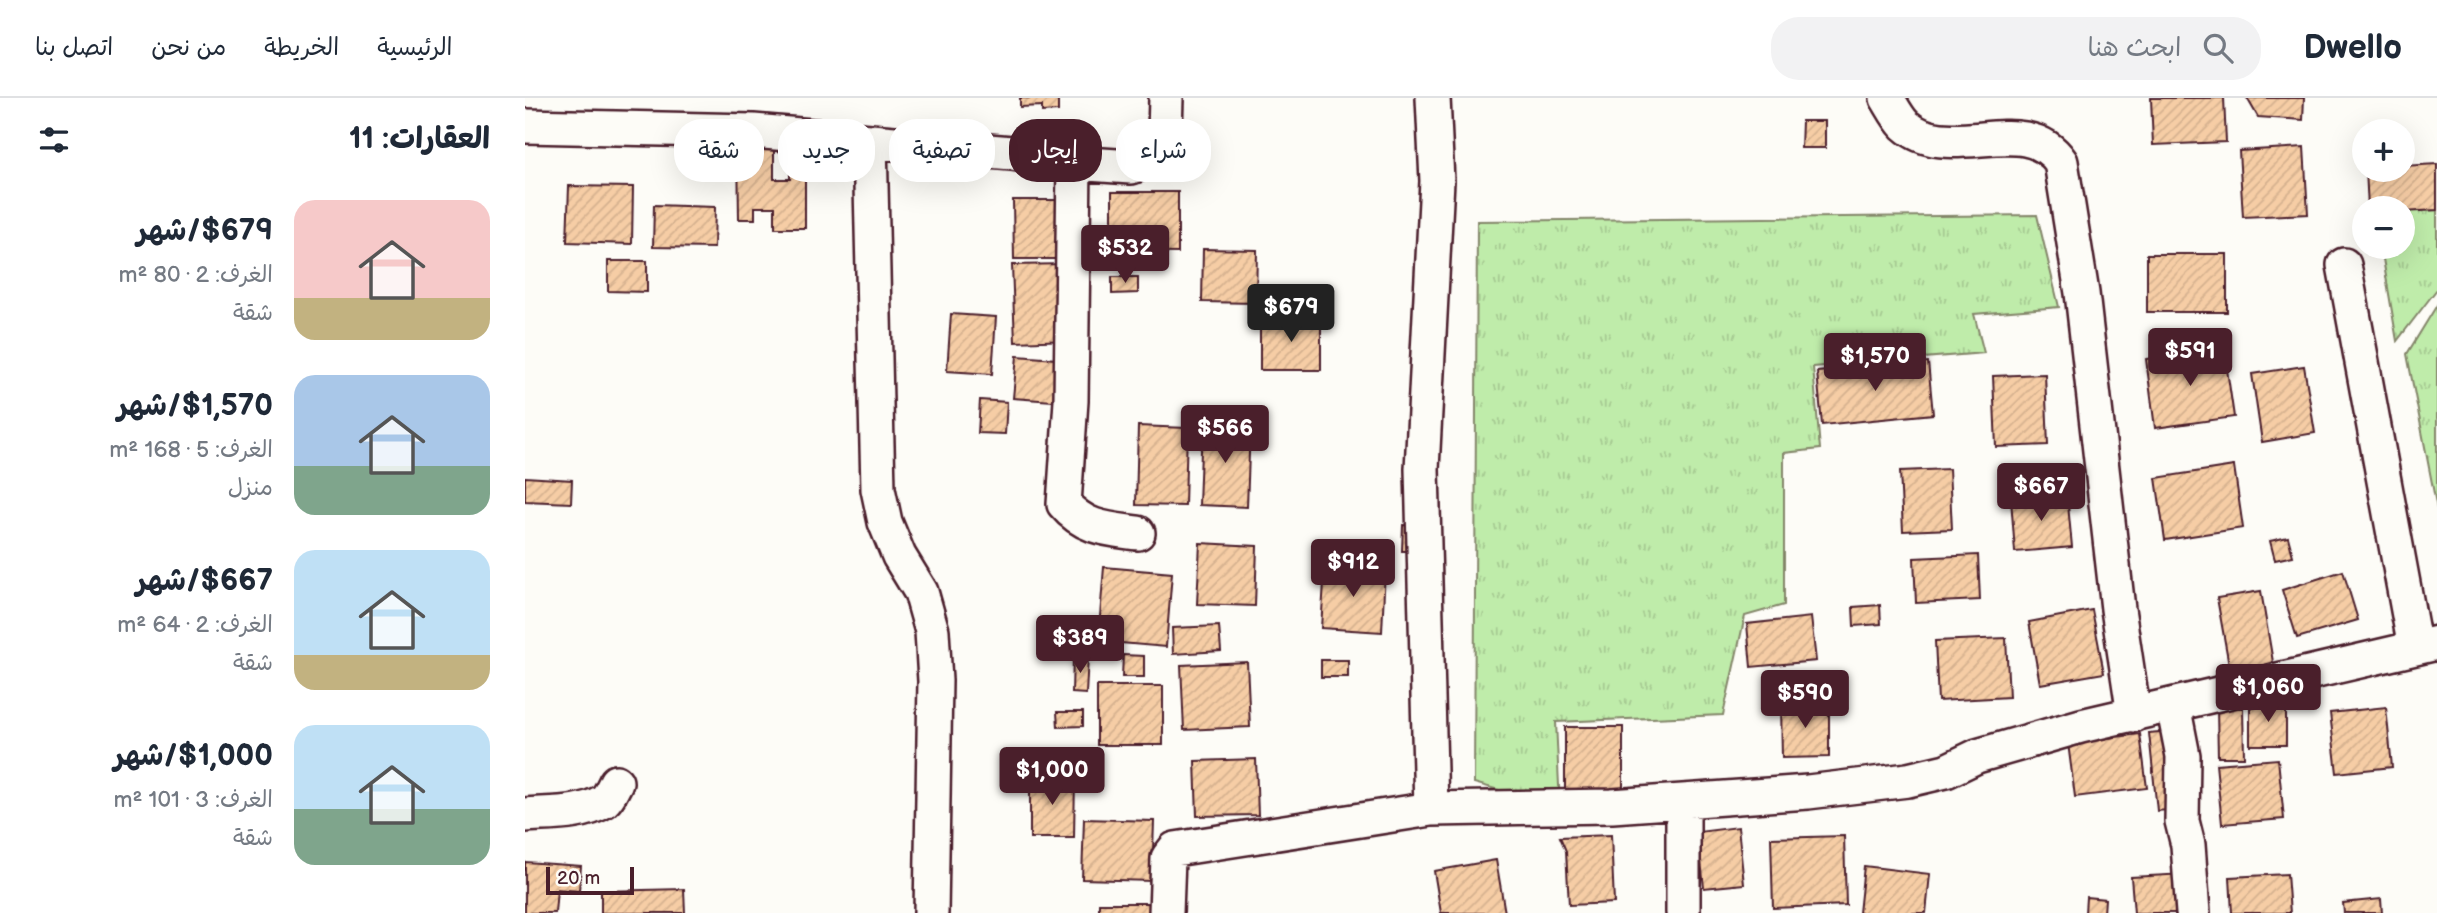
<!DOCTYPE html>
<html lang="ar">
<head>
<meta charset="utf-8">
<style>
  body { margin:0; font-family:"Balsamiq Sans","Playpen Sans Arabic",sans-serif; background:#f2f2f3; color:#1f2937; direction:rtl; height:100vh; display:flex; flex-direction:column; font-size:26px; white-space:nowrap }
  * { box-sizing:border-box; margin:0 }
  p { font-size:23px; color:#747a83 }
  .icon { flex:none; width:38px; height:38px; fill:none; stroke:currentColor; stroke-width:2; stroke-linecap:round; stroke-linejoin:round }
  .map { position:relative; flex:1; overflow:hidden; direction:ltr }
  .drawer { display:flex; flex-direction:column; background:#fff; width:525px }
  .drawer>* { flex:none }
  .top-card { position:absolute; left:21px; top:21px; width:665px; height:63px; direction:rtl; display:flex; gap:14px }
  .tools { position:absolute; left:1827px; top:21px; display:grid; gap:14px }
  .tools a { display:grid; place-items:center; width:63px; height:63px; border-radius:50%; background:#fff; box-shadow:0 7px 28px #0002; font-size:35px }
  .scale { position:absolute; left:21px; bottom:18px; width:88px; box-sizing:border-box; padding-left:7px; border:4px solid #4a1f2b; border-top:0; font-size:19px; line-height:24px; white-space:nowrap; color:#4a1f2b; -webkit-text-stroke:5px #fdfcf7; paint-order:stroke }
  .price { position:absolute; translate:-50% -60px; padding:0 16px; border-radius:7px; background:#4a1f2b; color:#fff; font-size:23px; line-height:46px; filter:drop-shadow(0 2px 4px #0008) }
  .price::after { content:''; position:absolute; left:50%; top:42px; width:21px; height:16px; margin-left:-10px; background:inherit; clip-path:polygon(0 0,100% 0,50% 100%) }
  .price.active { background:#222; color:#fff }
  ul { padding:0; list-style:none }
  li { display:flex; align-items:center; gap:21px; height:175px; padding:0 35px }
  li span { display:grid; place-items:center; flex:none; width:196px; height:140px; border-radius:21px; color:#555 }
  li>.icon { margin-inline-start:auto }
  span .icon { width:84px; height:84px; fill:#fffc; stroke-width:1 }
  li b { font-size:30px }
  h2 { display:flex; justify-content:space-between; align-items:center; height:84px; padding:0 35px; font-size:30px }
  .pill { padding:0 24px; border-radius:28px; background:#fff; box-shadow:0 7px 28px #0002; font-size:24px; line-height:63px }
  .pill.active { background:#4a1f2b; color:#fff }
  header { display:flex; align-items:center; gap:42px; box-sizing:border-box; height:98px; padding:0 35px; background:#fff; border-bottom:2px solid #e0e1e3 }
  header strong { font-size:33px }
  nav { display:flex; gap:38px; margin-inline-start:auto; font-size:24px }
  .search { width:490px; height:63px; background:#f2f2f3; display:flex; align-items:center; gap:18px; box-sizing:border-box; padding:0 24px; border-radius:28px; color:#747a83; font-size:26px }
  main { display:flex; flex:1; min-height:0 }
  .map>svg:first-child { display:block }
  .grass { fill:url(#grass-tufts); stroke:#84866a; stroke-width:2 }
  .building { fill:url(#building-hatch); stroke:#4a1f2b; stroke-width:2 }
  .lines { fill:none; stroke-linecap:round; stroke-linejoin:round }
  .minor-casing { stroke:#4a1f2b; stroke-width:38 }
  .minor { stroke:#fdfcf7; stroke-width:33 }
</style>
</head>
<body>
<header>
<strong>Dwello</strong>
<div class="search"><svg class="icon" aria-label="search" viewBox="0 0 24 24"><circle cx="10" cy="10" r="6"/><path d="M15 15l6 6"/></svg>ابحث هنا</div>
<nav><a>الرئيسية</a><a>الخريطة</a><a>من نحن</a><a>اتصل بنا</a></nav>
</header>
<main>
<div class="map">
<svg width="1912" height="815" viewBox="0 0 1912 815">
  <defs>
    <pattern id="grass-tufts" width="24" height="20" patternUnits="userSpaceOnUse" patternTransform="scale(1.75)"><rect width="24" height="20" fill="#bfecaa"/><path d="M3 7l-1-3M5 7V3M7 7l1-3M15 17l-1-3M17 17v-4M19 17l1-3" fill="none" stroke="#a6ca92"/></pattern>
    <pattern id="building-hatch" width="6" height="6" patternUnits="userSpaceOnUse" patternTransform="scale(1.75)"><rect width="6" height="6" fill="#f6cda5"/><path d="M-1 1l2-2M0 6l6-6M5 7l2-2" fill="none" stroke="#d4b08e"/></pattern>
  </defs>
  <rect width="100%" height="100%" fill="#fdfcf7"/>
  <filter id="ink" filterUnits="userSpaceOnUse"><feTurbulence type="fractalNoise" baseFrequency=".0143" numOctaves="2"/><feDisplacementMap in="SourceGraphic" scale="14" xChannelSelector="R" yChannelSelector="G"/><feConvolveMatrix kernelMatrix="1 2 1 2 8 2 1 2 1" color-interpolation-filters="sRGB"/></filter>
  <g filter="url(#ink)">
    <path class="grass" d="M 1912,112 L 1912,191 L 1872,243 L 1856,149 L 1878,149 L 1878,113 Z
      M 1512,117 L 1534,209 L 1449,216 L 1459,255 L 1288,269 L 1295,351 L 1259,355 L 1259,507 L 1220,518 L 1198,617 L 1031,624 L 1035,709 L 949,685 L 952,123 Z
      M 1912,207 L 1912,411 L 1882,256 Z"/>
    <path class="building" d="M 495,0 L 533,0 L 533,13 L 517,14 L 517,8 L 495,9 Z
      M 1626,0 L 1699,0 L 1701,44 L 1628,47 Z
      M 1722,0 L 1779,0 L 1778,22 L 1733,19 Z
      M 1277,23 L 1300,23 L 1300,50 L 1276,50 Z
      M 213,48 L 249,48 L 249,81 L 265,81 L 265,60 L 280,60 L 280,130 L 250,130 L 250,109 L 230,109 L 230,121 L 214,121 Z
      M 1779,49 L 1783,116 L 1718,119 L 1714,53 Z
      M 1912,66 L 1912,112 L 1878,114 L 1878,110 L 1843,110 L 1841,72 L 1878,72 L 1878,68 Z
      M 44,88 L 108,89 L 107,146 L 42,144 Z
      M 587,94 L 653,94 L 653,155 L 587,154 Z
      M 488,102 L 543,102 L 544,161 L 489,161 Z
      M 129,107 L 190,109 L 189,150 L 128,149 Z
      M 678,151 L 732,152 L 731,205 L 677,204 Z
      M 1622,156 L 1702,156 L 1702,214 L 1622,214 Z
      M 83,163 L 122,163 L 122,194 L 83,193 Z
      M 541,166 L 544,242 L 490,244 L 487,167 Z
      M 587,179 L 613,179 L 613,195 L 587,196 Z
      M 426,216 L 471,219 L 467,276 L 422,273 Z
      M 735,220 L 796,220 L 796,272 L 735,272 Z
      M 1699,251 L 1709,319 L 1630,330 L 1621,261 Z
      M 492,258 L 544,262 L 541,304 L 488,300 Z
      M 1403,264 L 1408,316 L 1297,327 L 1292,274 Z
      M 1779,268 L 1790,335 L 1737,344 L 1727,276 Z
      M 1520,276 L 1523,347 L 1471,349 L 1468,278 Z
      M 455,302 L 482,304 L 480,336 L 453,335 Z
      M 677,326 L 725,328 L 722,409 L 674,407 Z
      M 613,328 L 662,330 L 660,408 L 611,407 Z
      M 1709,368 L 1718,430 L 1640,442 L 1631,380 Z
      M 1424,371 L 1427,431 L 1378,433 L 1375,373 Z
      M 0,379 L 47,382 L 46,405 L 0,403 Z
      M 1542,396 L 1547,449 L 1490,454 L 1486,401 Z
      M 878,427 L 895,428 L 894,453 L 877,453 Z
      M 1763,439 L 1768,458 L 1750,462 L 1745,443 Z
      M 675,445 L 732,448 L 730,508 L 672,506 Z
      M 1453,457 L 1455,502 L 1391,505 L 1389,460 Z
      M 579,469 L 647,475 L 641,549 L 573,543 Z
      M 800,469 L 860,472 L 857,534 L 796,530 Z
      M 1818,473 L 1833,522 L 1772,540 L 1757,492 Z
      M 1736,493 L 1749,570 L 1706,578 L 1692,500 Z
      M 1355,507 L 1356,526 L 1329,528 L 1328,509 Z
      M 1567,512 L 1579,575 L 1515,586 L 1504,524 Z
      M 1286,519 L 1291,563 L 1226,569 L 1222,526 Z
      M 694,528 L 696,553 L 648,556 L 647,530 Z
      M 1481,540 L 1484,599 L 1413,603 L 1410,543 Z
      M 598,557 L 619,558 L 619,579 L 597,579 Z
      M 548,558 L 563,558 L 561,596 L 547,595 Z
      M 796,562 L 823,562 L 823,579 L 796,579 Z
      M 722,564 L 725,629 L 659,632 L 656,567 Z
      M 572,588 L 638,588 L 638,647 L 572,647 Z
      M 1747,600 L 1761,612 L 1761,647 L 1725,647 L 1725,610 Z
      M 1304,604 L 1304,659 L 1257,660 L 1256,605 Z
      M 1861,609 L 1867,669 L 1812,675 L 1805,615 Z
      M 1692,610 L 1718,610 L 1719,659 L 1693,659 Z
      M 532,614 L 558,614 L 558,628 L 533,629 Z
      M 1040,629 L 1098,629 L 1098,691 L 1040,691 Z
      M 1645,633 L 1653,711 L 1632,713 L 1624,635 Z
      M 1615,636 L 1622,690 L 1550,699 L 1543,645 Z
      M 731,661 L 733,717 L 672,718 L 670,663 Z
      M 1753,661 L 1759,721 L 1697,726 L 1691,666 Z
      M 505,678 L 550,678 L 549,740 L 505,740 Z
      M 559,721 L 629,723 L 627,783 L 557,781 Z
      M 1213,729 L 1219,786 L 1179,790 L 1173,734 Z
      M 1086,737 L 1089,805 L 1044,807 L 1041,753 L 1035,739 Z
      M 1319,738 L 1321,807 L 1248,810 L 1246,740 Z
      M 971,762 L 980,815 L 916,815 L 909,773 Z
      M 0,764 L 56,768 L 54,793 L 32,791 L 30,815 L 0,815 Z
      M 1339,768 L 1405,776 L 1401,815 L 1334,815 Z
      M 1661,776 L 1663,815 L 1609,815 L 1606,779 Z
      M 1762,776 L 1765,815 L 1707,815 L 1705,779 Z
      M 159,791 L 160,815 L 76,815 L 76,793 Z
      M 1561,799 L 1580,801 L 1579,815 L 1560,815 Z
      M 1856,801 L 1857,815 L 1819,815 L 1818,805 Z
      M 574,805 L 636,805 L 636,815 L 574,815 Z"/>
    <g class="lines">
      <g class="minor-casing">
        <path id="minor" d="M 908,0 L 912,83 L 897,371 L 906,711 L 1087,708 L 1283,694 L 1383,682 L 1421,673 L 1452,658 L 1556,628 L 1912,545
          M 1362,0 C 1367,8 1373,20 1380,27 C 1424,67 1500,11 1536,64 L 1557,195 L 1593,511 L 1609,617
          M 0,28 L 228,33 L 487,55 L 549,65 L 606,69 L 621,63 L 633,50 L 640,35 L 641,0
          M 345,43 L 353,391 L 360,424 L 374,458 L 396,494 L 407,533 L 410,583 L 406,815
          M 549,65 L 546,303 L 539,406 C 560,431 583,431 613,435
          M 1819,167 L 1890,550
          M 1648,607 L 1658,658 L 1657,723 L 1663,747 L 1668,815
          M 0,717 C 25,715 57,717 79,703 C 84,699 88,690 91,684
          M 641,815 L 643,760 L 650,751 L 906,711
          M 1158,815 L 1158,703"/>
      </g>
      <use href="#minor" class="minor"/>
    </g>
  </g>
</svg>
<div class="tools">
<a>+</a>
<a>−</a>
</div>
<div class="scale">20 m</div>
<b class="price" style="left:600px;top:187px">$532</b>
<b class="price active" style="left:766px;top:246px">$679</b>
<b class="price" style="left:1665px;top:290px">$591</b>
<b class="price" style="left:1350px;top:295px">$1,570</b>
<b class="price" style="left:700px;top:367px">$566</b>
<b class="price" style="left:1516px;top:425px">$667</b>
<b class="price" style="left:828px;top:501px">$912</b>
<b class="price" style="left:555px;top:577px">$389</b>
<b class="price" style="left:1743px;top:626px">$1,060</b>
<b class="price" style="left:1280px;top:632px">$590</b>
<b class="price" style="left:527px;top:709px">$1,000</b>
<div class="top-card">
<a class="pill">شراء</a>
<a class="pill active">إيجار</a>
<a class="pill">تصفية</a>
<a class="pill">جديد</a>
<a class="pill">شقة</a>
</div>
</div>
<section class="drawer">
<h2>العقارات: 11<svg class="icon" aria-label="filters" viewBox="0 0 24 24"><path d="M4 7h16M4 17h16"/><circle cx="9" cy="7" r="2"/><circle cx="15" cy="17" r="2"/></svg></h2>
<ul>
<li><span style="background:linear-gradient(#f6c9c9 70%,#c2b280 0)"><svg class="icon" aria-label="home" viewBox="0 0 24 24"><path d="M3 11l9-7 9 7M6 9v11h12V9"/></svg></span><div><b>$679/شهر</b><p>الغرف: 2 · 80 m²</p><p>شقة</p></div></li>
<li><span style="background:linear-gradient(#a9c7e8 65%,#7fa58c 0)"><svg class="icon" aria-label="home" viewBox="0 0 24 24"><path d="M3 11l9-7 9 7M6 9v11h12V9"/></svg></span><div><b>$1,570/شهر</b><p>الغرف: 5 · 168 m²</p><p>منزل</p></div></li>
<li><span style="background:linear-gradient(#bfe0f5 75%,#c2b280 0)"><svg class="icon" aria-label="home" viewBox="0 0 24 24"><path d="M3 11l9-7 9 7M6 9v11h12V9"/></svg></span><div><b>$667/شهر</b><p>الغرف: 2 · 64 m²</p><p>شقة</p></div></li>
<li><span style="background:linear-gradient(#bfe0f5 60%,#7fa58c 0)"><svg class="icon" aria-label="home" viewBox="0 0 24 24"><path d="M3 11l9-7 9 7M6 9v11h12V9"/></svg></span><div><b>$1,000/شهر</b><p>الغرف: 3 · 101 m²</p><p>شقة</p></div></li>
</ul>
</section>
</main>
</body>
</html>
